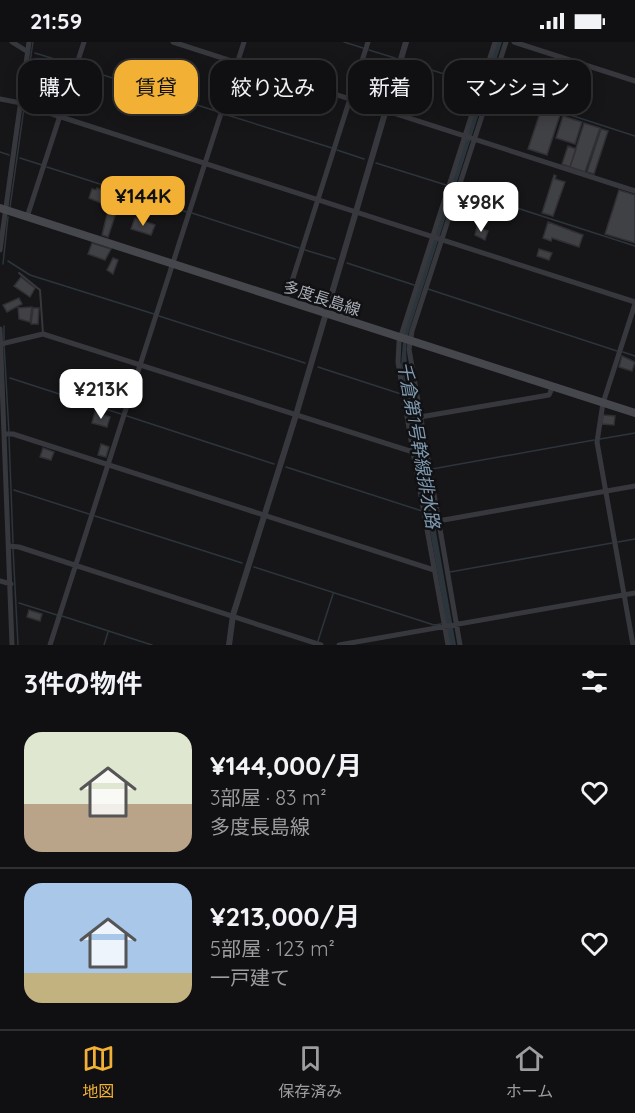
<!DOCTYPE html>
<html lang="ja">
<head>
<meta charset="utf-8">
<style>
  body { margin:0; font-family:Quicksand,"Noto Sans JP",sans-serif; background:#19191b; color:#f1f3f6; height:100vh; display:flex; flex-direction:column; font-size:22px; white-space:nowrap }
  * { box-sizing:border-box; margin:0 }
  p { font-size:20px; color:#9c9d9f }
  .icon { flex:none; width:33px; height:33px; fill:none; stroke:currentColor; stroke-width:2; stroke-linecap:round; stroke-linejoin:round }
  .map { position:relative; height:603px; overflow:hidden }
  .side { display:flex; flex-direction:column; background:#101012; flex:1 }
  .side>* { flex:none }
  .guide { position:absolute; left:18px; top:18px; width:600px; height:54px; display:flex; gap:12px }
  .price { position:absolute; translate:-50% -51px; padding:0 14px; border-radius:12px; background:#fff; color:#222; font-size:20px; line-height:39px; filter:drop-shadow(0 2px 3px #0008) }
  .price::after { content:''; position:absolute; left:50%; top:36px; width:18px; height:14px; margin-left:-9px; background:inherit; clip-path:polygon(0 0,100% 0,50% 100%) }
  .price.active { background:#f2b134; color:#111 }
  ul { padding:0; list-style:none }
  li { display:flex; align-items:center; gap:18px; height:150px; padding:0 24px }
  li+li { border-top:2px solid #303032 }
  li span { display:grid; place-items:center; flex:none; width:168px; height:120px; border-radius:18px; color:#555 }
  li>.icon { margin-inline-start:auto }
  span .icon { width:72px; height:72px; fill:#fffc; stroke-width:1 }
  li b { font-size:26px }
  h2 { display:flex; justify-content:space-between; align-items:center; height:72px; padding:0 24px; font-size:26px }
  .chip { padding:0 21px; border-radius:18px; background:#101012; box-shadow:0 3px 15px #0003,0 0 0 2px #303032; font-size:21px; line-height:54px }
  .chip.active { background:#f2b134; color:#111 }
  .status { display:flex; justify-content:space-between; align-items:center; height:42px; padding:0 30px; background:#101012; direction:ltr }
  .status svg { height:16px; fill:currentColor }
  .tabs { display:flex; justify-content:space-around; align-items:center; height:84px; border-top:2px solid #303032; background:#101012; font-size:16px; color:#9c9d9f }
  .tabs a { display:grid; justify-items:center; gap:3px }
  .tabs .active { color:#f2b134 }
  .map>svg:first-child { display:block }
  .water { fill:#2c353c }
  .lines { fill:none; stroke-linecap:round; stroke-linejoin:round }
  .stream { stroke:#2c353c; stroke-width:1.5 }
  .building { fill:#404145; stroke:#303034; stroke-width:1.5 }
  .service { stroke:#37383d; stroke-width:2 }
  .minor { stroke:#37383d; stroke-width:5 }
  .tertiary { stroke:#37383d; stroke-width:6 }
  .secondary { stroke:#45474d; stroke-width:8 }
  .labels { text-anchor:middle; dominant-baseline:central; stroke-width:5; stroke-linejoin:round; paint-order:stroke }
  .street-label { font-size:16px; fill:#a8adb8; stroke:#111113 }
  .water-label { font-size:18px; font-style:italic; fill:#7f9bb3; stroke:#111113 }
</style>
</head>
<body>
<div class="status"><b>21:59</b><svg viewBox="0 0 49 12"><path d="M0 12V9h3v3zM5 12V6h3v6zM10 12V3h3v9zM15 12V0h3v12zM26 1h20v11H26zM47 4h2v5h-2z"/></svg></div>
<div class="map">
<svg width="635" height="603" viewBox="0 0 635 603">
  <rect width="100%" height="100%" fill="#161618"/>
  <path class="water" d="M 497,0 L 502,0 L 409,289 L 406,306 L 407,325 L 456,603 L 450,603 L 401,323 L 404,288 Z"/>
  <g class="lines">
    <path class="stream" d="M 344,0 L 363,6
      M 369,8 L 395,16
      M 35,11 L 74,23
      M 407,20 L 478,43
      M 78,25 L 219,70
      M 493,48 L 635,94
      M 24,61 L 33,0
      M 224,72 L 332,106
      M 337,108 L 364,117
      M 0,110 L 9,113
      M 20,116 L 42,123
      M 376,121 L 446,143
      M 47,125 L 187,170
      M 461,148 L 635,204
      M 10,165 L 24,66
      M 192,171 L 299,206
      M 305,208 L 335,217
      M 8,219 L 30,233 L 154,272
      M 347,221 L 414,243
      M 3,222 L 8,175
      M 428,247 L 617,309
      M 159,274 L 305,321
      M 4,284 L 4,298
      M 4,302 L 9,391
      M 623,310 L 635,314
      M 318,325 L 401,352
      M 10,336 L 121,372
      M 127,374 L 274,422
      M 9,395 L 13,501
      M 600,397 L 635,391
      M 286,425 L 422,469
      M 432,427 L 594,398
      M 14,448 L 89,472
      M 95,474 L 242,521
      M 618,500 L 635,497
      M 13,506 L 18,603
      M 254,525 L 434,583 L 441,582
      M 450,530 L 612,501
      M 19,561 L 57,573
      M 62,574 L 152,603
      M 318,599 L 333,552
      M 104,603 L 108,590"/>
  </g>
  <path class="building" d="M 541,68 L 560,73 L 547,113 L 528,107 Z
    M 563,74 L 582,80 L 575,102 L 556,96 Z
    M 584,81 L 600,86 L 585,130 L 570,125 Z
    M 601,87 L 608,89 L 594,132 L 587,130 Z
    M 568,104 L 576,107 L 570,125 L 562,122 Z
    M 554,133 L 556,134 L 555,137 L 565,140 L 553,174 L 542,171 Z
    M 97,146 L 112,152 L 108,164 L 89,156 L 92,147 L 96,148 Z
    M 619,148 L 635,153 L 635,201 L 605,192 Z
    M 123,155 L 135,158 L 131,171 L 120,165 Z
    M 108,168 L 116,171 L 108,195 L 102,193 Z
    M 135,176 L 155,183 L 151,193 L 131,187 Z
    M 548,180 L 583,193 L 579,205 L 552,196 L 551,199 L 543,196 Z
    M 477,185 L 488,189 L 485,198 L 475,193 Z
    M 92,201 L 111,207 L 105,218 L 88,212 Z
    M 539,207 L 552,211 L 549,218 L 537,214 Z
    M 113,216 L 118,218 L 113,232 L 107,228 Z
    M 21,235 L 35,246 L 30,255 L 14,244 Z
    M 19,256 L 22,262 L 7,270 L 3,263 Z
    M 32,265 L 30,280 L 19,277 L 18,266 Z
    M 33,266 L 39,266 L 38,282 L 31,282 Z
    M 622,314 L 635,320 L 632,329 L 619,325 Z
    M 95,370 L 110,375 L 107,385 L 92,381 Z
    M 603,373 L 615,374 L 614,383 L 602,382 Z
    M 101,402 L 109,405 L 106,415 L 98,413 Z
    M 43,406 L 54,410 L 51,418 L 40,415 Z
    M 29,568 L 42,572 L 40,579 L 27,575 Z"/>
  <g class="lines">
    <path class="service" d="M 19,231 L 40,248 L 43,292"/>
    <path class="minor" d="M 12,0 L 28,10
      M 173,0 L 635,149
      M 514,0 L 635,39
      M 0,57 L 21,61
      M 21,62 L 635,260
      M 27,175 L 84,0
      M 0,208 L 29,0
      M 286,258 L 368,0
      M 0,287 L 12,603
      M 1,302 L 43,292 L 413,410
      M 420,375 L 549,353 L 553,344
      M 4,392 L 13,392 L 434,528
      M 438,479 L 635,444
      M 9,504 L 19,505 L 321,603
      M 0,539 L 11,542
      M 50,603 L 244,0
      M 339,603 L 635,551
      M 448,603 L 413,410 L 398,320 L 399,300 L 495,0
      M 460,603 L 409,307 L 412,289 L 506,0
      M 633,603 L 597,400 L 603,361 L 635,262"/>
    <path class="tertiary" d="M 229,603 L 233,573 L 296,373 L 406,0"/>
    <path class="secondary" d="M 0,166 L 635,371"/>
  </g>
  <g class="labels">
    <g class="street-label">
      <text transform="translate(322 256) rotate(18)">多度長島線</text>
    </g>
    <g class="water-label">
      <text transform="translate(419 403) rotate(80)">千倉第1号幹線排水路</text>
    </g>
  </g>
</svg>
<b class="price active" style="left:143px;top:185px">¥144K</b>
<b class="price" style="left:481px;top:191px">¥98K</b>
<b class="price" style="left:101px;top:378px">¥213K</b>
<div class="guide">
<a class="chip">購入</a>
<a class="chip active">賃貸</a>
<a class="chip">絞り込み</a>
<a class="chip">新着</a>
<a class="chip">マンション</a>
</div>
</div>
<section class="side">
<h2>3件の物件<svg class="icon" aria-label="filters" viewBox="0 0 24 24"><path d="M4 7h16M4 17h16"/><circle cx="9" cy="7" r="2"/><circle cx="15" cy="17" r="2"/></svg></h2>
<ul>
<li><span style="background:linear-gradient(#dfe7d0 60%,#b9a48a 0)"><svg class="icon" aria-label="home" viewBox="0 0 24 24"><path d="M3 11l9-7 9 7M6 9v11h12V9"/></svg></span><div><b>¥144,000/月</b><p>3部屋 · 83 m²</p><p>多度長島線</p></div><svg class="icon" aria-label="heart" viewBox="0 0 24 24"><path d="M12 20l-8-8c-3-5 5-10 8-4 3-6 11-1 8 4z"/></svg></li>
<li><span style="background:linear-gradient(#a9c7e8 75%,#c2b280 0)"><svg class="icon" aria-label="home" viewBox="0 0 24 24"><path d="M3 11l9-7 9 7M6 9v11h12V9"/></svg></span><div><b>¥213,000/月</b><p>5部屋 · 123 m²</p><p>一戸建て</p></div><svg class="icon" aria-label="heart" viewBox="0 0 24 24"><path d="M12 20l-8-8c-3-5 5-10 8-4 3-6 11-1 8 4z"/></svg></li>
</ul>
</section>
<nav class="tabs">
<a class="active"><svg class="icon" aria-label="map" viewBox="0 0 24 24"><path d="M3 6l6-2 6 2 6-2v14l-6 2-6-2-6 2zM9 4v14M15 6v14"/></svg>地図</a>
<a><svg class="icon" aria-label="saved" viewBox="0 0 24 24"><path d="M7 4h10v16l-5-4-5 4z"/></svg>保存済み</a>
<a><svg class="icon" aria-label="home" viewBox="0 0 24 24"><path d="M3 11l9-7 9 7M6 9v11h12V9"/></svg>ホーム</a>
</nav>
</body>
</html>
